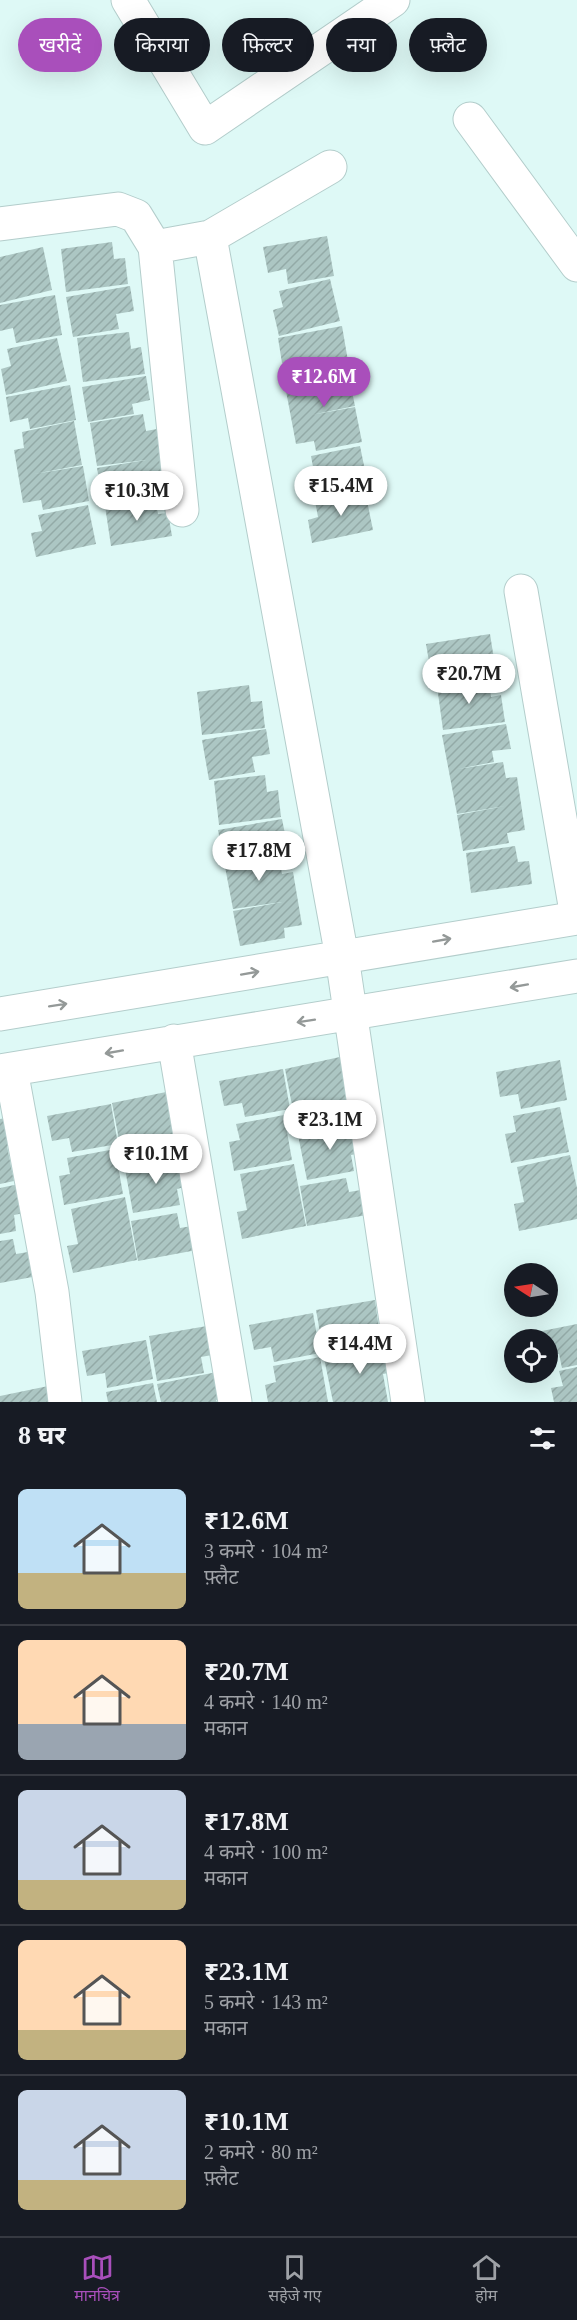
<!DOCTYPE html>
<html lang="hi">
<head>
<meta charset="utf-8">
<style>
  body { margin:0; font-family:"Times New Roman","Noto Sans Devanagari",serif; background:#242831; color:#f1f3f6; height:100vh; display:flex; flex-direction:column; font-size:22px; white-space:nowrap }
  * { box-sizing:border-box; margin:0 }
  p { font-size:20px; color:#9ea1a6 }
  .icon { flex:none; width:33px; height:33px; fill:none; stroke:currentColor; stroke-width:2; stroke-linecap:round; stroke-linejoin:round }
  .map { position:relative; height:1402px; overflow:hidden }
  .panel { display:flex; flex-direction:column; background:#171b24; flex:1 }
  .panel>* { flex:none }
  .guide { position:absolute; left:18px; top:18px; width:542px; height:54px; display:flex; gap:12px }
  .needle { width:39px; rotate:282deg }
  .tools { position:absolute; left:504px; top:1263px; display:grid; gap:12px }
  .tools a { display:grid; place-items:center; width:54px; height:54px; border-radius:50%; background:#171b24; box-shadow:0 6px 24px #0002; font-size:30px }
  .price { position:absolute; translate:-50% -51px; padding:0 14px; border-radius:21px; background:#fff; color:#222; font-size:20px; line-height:39px; filter:drop-shadow(0 2px 3px #0008) }
  .price::after { content:''; position:absolute; left:50%; top:36px; width:18px; height:14px; margin-left:-9px; background:inherit; clip-path:polygon(0 0,100% 0,50% 100%) }
  .price.active { background:#a94fbb; color:#fff }
  ul { padding:0; list-style:none }
  li { display:flex; align-items:center; gap:18px; height:150px; padding:0 18px }
  li+li { border-top:2px solid #363941 }
  li span { display:grid; place-items:center; flex:none; width:168px; height:120px; border-radius:9px; color:#555 }
  li>.icon { margin-inline-start:auto }
  span .icon { width:72px; height:72px; fill:#fffc; stroke-width:1 }
  li b { font-size:26px }
  h2 { display:flex; justify-content:space-between; align-items:center; height:72px; padding:0 18px; font-size:26px }
  .chip { padding:0 21px; border-radius:27px; background:#171b24; box-shadow:0 6px 24px #0002; font-size:21px; line-height:54px }
  .chip.active { background:#a94fbb; color:#fff }
  .dock { display:flex; justify-content:space-around; align-items:center; height:84px; border-top:2px solid #363941; background:#171b24; font-size:16px; color:#9ea1a6 }
  .dock a { display:grid; justify-items:center; gap:3px }
  .dock .active { color:#a94fbb }
  .map>svg:first-child { display:block }
  .building { fill:url(#building-hatch) }
  .lines { fill:none; stroke-linecap:round; stroke-linejoin:round }
  .minor-casing { stroke:#b3cdcb; stroke-width:35 }
  .minor { stroke:#fff; stroke-width:33 }
  .oneway { stroke:#949998 }
</style>
</head>
<body>
<div class="map">
<svg width="577" height="1402" viewBox="0 0 577 1402">
  <defs>
    <pattern id="building-hatch" width="6" height="6" patternUnits="userSpaceOnUse" patternTransform="scale(1.5)"><rect width="6" height="6" fill="#acc6c3"/><path d="M-1 1l2-2M0 6l6-6M5 7l2-2" fill="none" stroke="#93aaa7"/></pattern>
  </defs>
  <rect width="100%" height="100%" fill="#def9f6"/>
  <path class="building" d="M 327,236 L 334,276 L 288,284 L 286,269 L 268,273 L 263,247 Z
    M 112,242 L 114,259 L 125,258 L 128,284 L 66,292 L 61,249 Z
    M 43,247 L 52,290 L 0,303 L 0,257 Z
    M 330,279 L 340,321 L 279,336 L 273,310 L 283,307 L 279,291 Z
    M 130,286 L 134,311 L 116,314 L 119,329 L 73,337 L 66,297 Z
    M 55,295 L 62,335 L 16,343 L 13,328 L 0,331 L 0,305 Z
    M 342,326 L 348,361 L 302,370 L 301,359 L 282,363 L 278,338 Z
    M 129,332 L 131,349 L 141,347 L 145,374 L 83,382 L 77,338 Z
    M 57,338 L 67,381 L 6,395 L 1,369 L 11,366 L 7,349 Z
    M 346,362 L 355,406 L 311,415 L 355,407 L 362,442 L 316,451 L 314,441 L 296,444 L 286,391 L 297,389 L 294,373 Z
    M 146,376 L 150,400 L 132,404 L 134,414 L 88,422 L 82,387 Z
    M 70,385 L 76,420 L 30,429 L 28,418 L 10,422 L 6,397 Z
    M 143,414 L 146,431 L 157,429 L 165,482 L 147,485 L 149,495 L 103,503 L 97,468 L 146,460 L 97,466 L 90,423 Z
    M 74,421 L 82,465 L 34,474 L 83,466 L 89,501 L 43,510 L 41,500 L 23,503 L 14,450 L 24,448 L 22,432 Z
    M 360,446 L 368,485 L 308,497 L 303,474 L 314,472 L 311,456 Z
    M 365,491 L 373,530 L 312,543 L 308,520 L 318,517 L 315,501 Z
    M 155,498 L 158,514 L 168,513 L 172,536 L 111,546 L 105,506 Z
    M 88,505 L 96,544 L 36,557 L 31,533 L 42,531 L 38,515 Z
    M 490,634 L 494,659 L 476,662 L 479,677 L 433,685 L 426,644 Z
    M 489,680 L 491,697 L 501,695 L 505,722 L 443,730 L 437,686 Z
    M 249,685 L 251,702 L 262,701 L 265,728 L 202,735 L 197,692 Z
    M 506,724 L 511,749 L 492,751 L 494,762 L 458,769 L 503,762 L 506,778 L 517,777 L 525,830 L 507,833 L 509,843 L 463,851 L 457,815 L 505,806 L 457,814 L 442,735 Z
    M 266,729 L 270,754 L 252,757 L 255,772 L 209,780 L 202,740 Z
    M 265,775 L 267,792 L 278,790 L 281,817 L 219,825 L 214,781 Z
    M 282,819 L 287,844 L 269,847 L 271,858 L 234,864 L 279,857 L 282,874 L 293,872 L 302,925 L 284,928 L 285,938 L 240,946 L 233,911 L 282,902 L 233,909 L 218,830 Z
    M 515,846 L 518,862 L 529,861 L 532,884 L 471,893 L 466,853 Z
    M 349,1055 L 355,1082 L 344,1085 L 351,1120 L 297,1131 L 285,1069 Z
    M 560,1060 L 567,1100 L 521,1109 L 518,1094 L 500,1097 L 496,1072 Z
    M 283,1069 L 290,1109 L 245,1117 L 242,1103 L 224,1106 L 219,1081 Z
    M 176,1090 L 178,1155 L 124,1166 L 112,1103 Z
    M 111,1104 L 118,1144 L 72,1152 L 69,1138 L 52,1141 L 47,1116 Z
    M 560,1107 L 569,1152 L 511,1163 L 505,1134 L 516,1132 L 513,1116 Z
    M 284,1115 L 292,1160 L 234,1171 L 229,1142 L 240,1140 L 236,1124 Z
    M 12,1117 L 18,1144 L 7,1146 L 14,1181 L 0,1184 L 0,1119 Z
    M 357,1124 L 362,1153 L 351,1155 L 354,1171 L 307,1180 L 298,1135 Z
    M 115,1149 L 123,1194 L 64,1205 L 59,1176 L 70,1174 L 67,1158 Z
    M 570,1155 L 577,1188 L 577,1219 L 519,1231 L 514,1204 L 524,1202 L 517,1167 Z
    M 183,1158 L 188,1186 L 177,1189 L 180,1205 L 133,1213 L 125,1169 Z
    M 294,1164 L 306,1226 L 242,1239 L 237,1212 L 247,1210 L 240,1174 Z
    M 346,1178 L 349,1192 L 367,1189 L 372,1214 L 307,1226 L 300,1186 Z
    M 19,1184 L 24,1213 L 14,1215 L 16,1231 L 0,1234 L 0,1188 Z
    M 125,1197 L 137,1260 L 73,1273 L 67,1246 L 78,1244 L 71,1209 Z
    M 177,1213 L 180,1228 L 198,1225 L 202,1249 L 138,1261 L 131,1221 Z
    M 13,1239 L 16,1254 L 34,1251 L 38,1276 L 0,1283 L 0,1241 Z
    M 375,1300 L 379,1329 L 368,1330 L 371,1347 L 324,1355 L 316,1310 Z
    M 313,1313 L 320,1353 L 274,1362 L 271,1347 L 254,1350 L 249,1325 Z
    M 577,1324 L 577,1365 L 562,1368 L 559,1354 L 548,1356 L 548,1340 L 538,1340 L 537,1332 Z
    M 207,1326 L 212,1355 L 201,1357 L 204,1373 L 157,1381 L 149,1336 Z
    M 146,1340 L 153,1379 L 107,1388 L 105,1373 L 87,1376 L 82,1351 Z
    M 388,1345 L 394,1372 L 383,1374 L 388,1402 L 333,1402 L 324,1358 Z
    M 320,1357 L 328,1402 L 268,1402 L 265,1385 L 276,1382 L 273,1366 Z
    M 577,1367 L 577,1402 L 554,1402 L 551,1388 L 563,1386 L 559,1371 Z
    M 222,1371 L 227,1398 L 216,1400 L 217,1402 L 161,1402 L 157,1384 Z
    M 153,1383 L 157,1402 L 108,1402 L 106,1392 Z
    M 58,1384 L 62,1402 L 0,1402 L 0,1396 Z"/>
  <g class="lines">
    <g class="minor-casing">
      <path id="minor" d="M 128,0 L 205,128 L 393,0
        M 470,119 L 577,265
        M 0,224 L 118,209 L 136,216 L 155,247 L 210,237 L 330,167
        M 210,237 L 342,957 L 408,1402
        M 155,247 L 182,510
        M 521,591 L 577,917
        M 0,1014 L 577,918
        M 174,1041 L 235,1402
        M 11,1070 L 52,1292 L 65,1402
        M 0,1071 L 577,976"/>
    </g>
    <use href="#minor" class="minor"/>
  </g>
  <defs><path id="oneway-shaft" d="M-6 0H5M1.5-3L5.5 0L1.5 3" fill="none" stroke-width="1.6" stroke-linecap="round" stroke-linejoin="round" transform="scale(1.5)"/></defs>
  <g class="oneway">
    <use href="#oneway-shaft" transform="translate(442 940) rotate(-10)"/>
    <use href="#oneway-shaft" transform="translate(250 973) rotate(-10)"/>
    <use href="#oneway-shaft" transform="translate(519 986) rotate(170)"/>
    <use href="#oneway-shaft" transform="translate(58 1005) rotate(-9)"/>
    <use href="#oneway-shaft" transform="translate(306 1021) rotate(171)"/>
    <use href="#oneway-shaft" transform="translate(114 1052) rotate(170)"/>
  </g>
</svg>
<div class="tools">
<a><svg class="needle" viewBox="-14 -14 28 28"><path d="M0-13l5 13h-10z" fill="#e53935"/><path d="M0 13l5-13h-10z" fill="#9ea1a6"/></svg></a>
<a><svg class="icon" aria-label="locate" viewBox="0 0 24 24"><circle cx="12" cy="12" r="6"/><path d="M12 2v4M12 18v4M2 12h4M18 12h4"/></svg></a>
</div>
<b class="price active" style="left:324px;top:408px">₹12.6M</b>
<b class="price" style="left:341px;top:517px">₹15.4M</b>
<b class="price" style="left:137px;top:522px">₹10.3M</b>
<b class="price" style="left:469px;top:705px">₹20.7M</b>
<b class="price" style="left:259px;top:882px">₹17.8M</b>
<b class="price" style="left:330px;top:1151px">₹23.1M</b>
<b class="price" style="left:156px;top:1185px">₹10.1M</b>
<b class="price" style="left:360px;top:1375px">₹14.4M</b>
<div class="guide">
<a class="chip active">खरीदें</a>
<a class="chip">किराया</a>
<a class="chip">फ़िल्टर</a>
<a class="chip">नया</a>
<a class="chip">फ़्लैट</a>
</div>
</div>
<section class="panel">
<h2>8 घर<svg class="icon" aria-label="filters" viewBox="0 0 24 24"><path d="M4 7h16M4 17h16"/><circle cx="9" cy="7" r="2"/><circle cx="15" cy="17" r="2"/></svg></h2>
<ul>
<li><span style="background:linear-gradient(#bfe0f5 70%,#c2b280 0)"><svg class="icon" aria-label="home" viewBox="0 0 24 24"><path d="M3 11l9-7 9 7M6 9v11h12V9"/></svg></span><div><b>₹12.6M</b><p>3 कमरे · 104 m²</p><p>फ़्लैट</p></div></li>
<li><span style="background:linear-gradient(#ffd9b3 70%,#9aa5b1 0)"><svg class="icon" aria-label="home" viewBox="0 0 24 24"><path d="M3 11l9-7 9 7M6 9v11h12V9"/></svg></span><div><b>₹20.7M</b><p>4 कमरे · 140 m²</p><p>मकान</p></div></li>
<li><span style="background:linear-gradient(#c9d6e8 75%,#c2b280 0)"><svg class="icon" aria-label="home" viewBox="0 0 24 24"><path d="M3 11l9-7 9 7M6 9v11h12V9"/></svg></span><div><b>₹17.8M</b><p>4 कमरे · 100 m²</p><p>मकान</p></div></li>
<li><span style="background:linear-gradient(#ffd9b3 75%,#c2b280 0)"><svg class="icon" aria-label="home" viewBox="0 0 24 24"><path d="M3 11l9-7 9 7M6 9v11h12V9"/></svg></span><div><b>₹23.1M</b><p>5 कमरे · 143 m²</p><p>मकान</p></div></li>
<li><span style="background:linear-gradient(#c9d6e8 75%,#c2b280 0)"><svg class="icon" aria-label="home" viewBox="0 0 24 24"><path d="M3 11l9-7 9 7M6 9v11h12V9"/></svg></span><div><b>₹10.1M</b><p>2 कमरे · 80 m²</p><p>फ़्लैट</p></div></li>
</ul>
</section>
<nav class="dock">
<a class="active"><svg class="icon" aria-label="map" viewBox="0 0 24 24"><path d="M3 6l6-2 6 2 6-2v14l-6 2-6-2-6 2zM9 4v14M15 6v14"/></svg>मानचित्र</a>
<a><svg class="icon" aria-label="saved" viewBox="0 0 24 24"><path d="M7 4h10v16l-5-4-5 4z"/></svg>सहेजे गए</a>
<a><svg class="icon" aria-label="home" viewBox="0 0 24 24"><path d="M3 11l9-7 9 7M6 9v11h12V9"/></svg>होम</a>
</nav>
</body>
</html>
